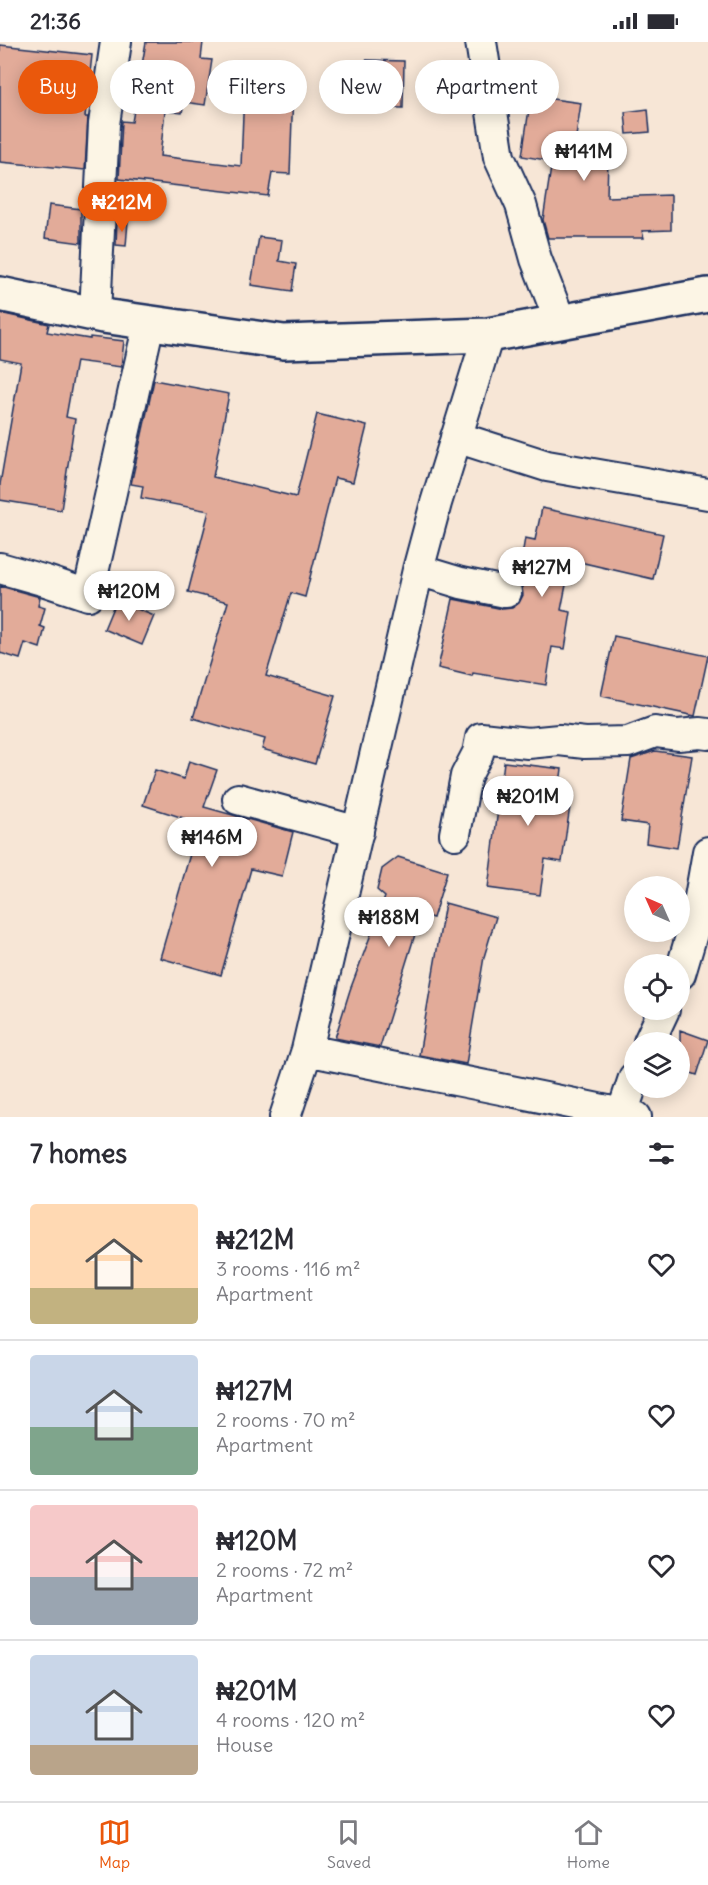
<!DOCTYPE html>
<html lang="en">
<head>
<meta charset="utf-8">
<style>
  body { margin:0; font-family:Delius,sans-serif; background:#f2f2f3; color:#2b2b33; height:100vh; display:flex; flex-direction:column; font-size:22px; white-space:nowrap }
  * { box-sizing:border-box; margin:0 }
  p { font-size:20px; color:#7c7c81 }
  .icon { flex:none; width:33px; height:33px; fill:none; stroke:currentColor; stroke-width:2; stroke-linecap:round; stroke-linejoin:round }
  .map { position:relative; height:1075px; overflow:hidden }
  .sheet { display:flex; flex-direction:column; background:#fff; flex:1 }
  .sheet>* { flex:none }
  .banner { position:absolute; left:18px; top:18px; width:672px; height:54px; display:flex; gap:12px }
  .needle { width:39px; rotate:315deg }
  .buttons { position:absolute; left:624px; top:834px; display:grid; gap:12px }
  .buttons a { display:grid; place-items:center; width:66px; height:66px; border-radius:50%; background:#fff; box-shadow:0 3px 15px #0003; font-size:30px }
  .price { position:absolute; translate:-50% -51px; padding:0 14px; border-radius:21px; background:#fff; color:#222; font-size:20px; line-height:39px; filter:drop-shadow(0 2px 3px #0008) }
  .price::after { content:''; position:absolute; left:50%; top:36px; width:18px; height:14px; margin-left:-9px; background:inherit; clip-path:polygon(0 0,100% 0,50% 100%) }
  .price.on { background:#ea580c; color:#fff }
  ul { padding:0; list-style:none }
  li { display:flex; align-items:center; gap:18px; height:150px; padding:0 30px }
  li+li { border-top:2px solid #e1e1e2 }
  li span { display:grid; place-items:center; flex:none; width:168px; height:120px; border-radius:6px; color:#555 }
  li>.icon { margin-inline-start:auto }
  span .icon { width:72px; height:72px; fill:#fffc; stroke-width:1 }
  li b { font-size:26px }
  h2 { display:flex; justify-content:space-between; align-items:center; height:72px; padding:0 30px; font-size:26px }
  .tag { padding:0 21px; border-radius:27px; background:#fff; box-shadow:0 3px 15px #0003; font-size:21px; line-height:54px }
  .tag.on { background:#ea580c; color:#fff }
  .status { display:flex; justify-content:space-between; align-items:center; height:42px; padding:0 30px; background:#fff; direction:ltr }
  .status svg { height:16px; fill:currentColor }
  .tabs { display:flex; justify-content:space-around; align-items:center; height:84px; border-top:2px solid #e1e1e2; background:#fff; font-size:16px; color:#7c7c81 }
  .tabs a { display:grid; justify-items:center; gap:3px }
  .tabs .on { color:#ea580c }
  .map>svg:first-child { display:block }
  .building { fill:#e2ab99; stroke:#1b2f5e; stroke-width:1.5 }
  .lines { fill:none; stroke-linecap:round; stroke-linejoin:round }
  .minor-casing { stroke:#1b2f5e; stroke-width:34 }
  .major-casing { stroke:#1b2f5e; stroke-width:38 }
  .minor { stroke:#fcf5e5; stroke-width:30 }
  .major { stroke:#fcf5e5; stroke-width:33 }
</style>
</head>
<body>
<div class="status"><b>21:36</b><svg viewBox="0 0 49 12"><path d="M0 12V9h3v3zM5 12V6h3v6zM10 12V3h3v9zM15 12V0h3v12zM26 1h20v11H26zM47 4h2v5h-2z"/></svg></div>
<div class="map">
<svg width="708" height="1075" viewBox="0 0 708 1075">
  <rect width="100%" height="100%" fill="#f7e6d6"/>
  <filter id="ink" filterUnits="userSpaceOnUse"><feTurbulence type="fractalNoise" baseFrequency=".0167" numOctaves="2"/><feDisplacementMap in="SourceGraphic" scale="12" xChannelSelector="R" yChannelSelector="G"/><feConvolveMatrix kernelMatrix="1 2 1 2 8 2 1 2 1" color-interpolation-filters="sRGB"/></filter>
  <g filter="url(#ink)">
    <path class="building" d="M 146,0 L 203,0 L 201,17 L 212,18 L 205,63 L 184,60 L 182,71 L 165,69 L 160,114 L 241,124 L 244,47 L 293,49 L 290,132 L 272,131 L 268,154 L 119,137 L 122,79 L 132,80 Z
      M 0,3 L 92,13 L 85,75 L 88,75 L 85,128 L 0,120 Z
      M 366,18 L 404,19 L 403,66 L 365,65 Z
      M 531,54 L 581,61 L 573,115 L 608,116 L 607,155 L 671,153 L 671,188 L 642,189 L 644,196 L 548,196 L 543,178 L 552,119 L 522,114 Z
      M 648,67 L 650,90 L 627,92 L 625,70 Z
      M 49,163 L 81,167 L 81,201 L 45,196 Z
      M 117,178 L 128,179 L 126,204 L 116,203 Z
      M 259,195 L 282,198 L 279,219 L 296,222 L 292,249 L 251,243 Z
      M 0,271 L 49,282 L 47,290 L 90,297 L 90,295 L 124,299 L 121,325 L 76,319 L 66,375 L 75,377 L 61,468 L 0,458 L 0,442 L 21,321 L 0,317 Z
      M 154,338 L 229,352 L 213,435 L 296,455 L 317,372 L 367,384 L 353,440 L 335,436 L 305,555 L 291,551 L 266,634 L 335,654 L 315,722 L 262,707 L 265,697 L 193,676 L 228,560 L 188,550 L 209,469 L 141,456 L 143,444 L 131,442 Z
      M 542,466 L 663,492 L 653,537 L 571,518 L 561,568 L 571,570 L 565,607 L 552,605 L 546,643 L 473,631 L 472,634 L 438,626 L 453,557 L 503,567 L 512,566 L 519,561 L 523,553 L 522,545 L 518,538 L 525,496 L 535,498 Z
      M 0,544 L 40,555 L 38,564 L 45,566 L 40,584 L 45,586 L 40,606 L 25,601 L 20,617 L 0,611 Z
      M 116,558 L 154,574 L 142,603 L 104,587 Z
      M 614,594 L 708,614 L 695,674 L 601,654 Z
      M 655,709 L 692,714 L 677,806 L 646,801 L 648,783 L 621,779 L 631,717 Z
      M 189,719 L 217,728 L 204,765 L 293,790 L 282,834 L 251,827 L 221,933 L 160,916 L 199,781 L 143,763 L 155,728 L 184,737 Z
      M 504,720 L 562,727 L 558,755 L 571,757 L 562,820 L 545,817 L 540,853 L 488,846 Z
      M 398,815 L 447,830 L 433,876 L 421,873 L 380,1005 L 335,996 L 350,948 L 385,855 L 377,848 L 382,827 Z
      M 445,861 L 496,875 L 484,915 L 466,1022 L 419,1013 Z
      M 680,988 L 708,998 L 697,1033 L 680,1027 Z"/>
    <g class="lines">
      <g class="minor-casing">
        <path id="minor" d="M 481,0 L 499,115 L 521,163 L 536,217 L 560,279
          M 95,272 L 104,82 L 116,0
          M 456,395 L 547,424 L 708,452
          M 0,526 L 46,539 L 88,553 L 149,281
          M 418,528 L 461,541 L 506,550
          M 238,757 L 358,790
          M 455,792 L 466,734 L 478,711 L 481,696 L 528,701 L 559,698 L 585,701 L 628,700 L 655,690 L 678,693 L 700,691 L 708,692
          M 680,932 L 696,878 L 708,810
          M 649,1000 L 664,968
          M 307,1008 C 417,1031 526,1051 636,1075
          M 622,1072 L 634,1036
          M 285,1075 L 307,1008 L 418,528 L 436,461 L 488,293"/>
      </g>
      <g class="major-casing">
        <path id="major" d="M 0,252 L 103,274 L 284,300 L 488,293 L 708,253"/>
      </g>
      <use href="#minor" class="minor"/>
      <use href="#major" class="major"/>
    </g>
  </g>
</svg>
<div class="buttons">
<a><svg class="needle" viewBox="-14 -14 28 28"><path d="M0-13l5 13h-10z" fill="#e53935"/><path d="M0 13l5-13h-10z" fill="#7c7c81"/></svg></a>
<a><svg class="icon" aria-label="locate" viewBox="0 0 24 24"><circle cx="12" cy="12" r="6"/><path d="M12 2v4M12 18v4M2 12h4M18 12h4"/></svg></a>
<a><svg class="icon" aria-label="layers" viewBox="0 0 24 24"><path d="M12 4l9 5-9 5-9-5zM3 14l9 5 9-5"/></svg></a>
</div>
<b class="price" style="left:584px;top:140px">₦141M</b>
<b class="price on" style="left:122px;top:191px">₦212M</b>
<b class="price" style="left:542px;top:556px">₦127M</b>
<b class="price" style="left:129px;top:580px">₦120M</b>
<b class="price" style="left:528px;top:785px">₦201M</b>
<b class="price" style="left:212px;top:826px">₦146M</b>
<b class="price" style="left:389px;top:906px">₦188M</b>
<div class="banner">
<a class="tag on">Buy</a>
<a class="tag">Rent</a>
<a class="tag">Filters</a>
<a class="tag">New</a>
<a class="tag">Apartment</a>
</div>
</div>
<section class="sheet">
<h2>7 homes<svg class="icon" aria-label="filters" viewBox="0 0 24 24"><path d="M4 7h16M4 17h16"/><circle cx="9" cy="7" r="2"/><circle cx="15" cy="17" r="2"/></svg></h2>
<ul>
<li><span style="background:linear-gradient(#ffd9b3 70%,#c2b280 0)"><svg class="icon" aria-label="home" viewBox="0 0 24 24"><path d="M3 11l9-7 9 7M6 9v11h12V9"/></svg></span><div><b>₦212M</b><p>3 rooms · 116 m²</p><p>Apartment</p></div><svg class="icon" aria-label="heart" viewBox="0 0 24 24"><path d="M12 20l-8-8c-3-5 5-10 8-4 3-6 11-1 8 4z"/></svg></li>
<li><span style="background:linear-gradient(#c9d6e8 60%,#7fa58c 0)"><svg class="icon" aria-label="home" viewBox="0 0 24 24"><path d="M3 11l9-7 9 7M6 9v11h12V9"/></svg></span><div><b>₦127M</b><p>2 rooms · 70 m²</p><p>Apartment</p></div><svg class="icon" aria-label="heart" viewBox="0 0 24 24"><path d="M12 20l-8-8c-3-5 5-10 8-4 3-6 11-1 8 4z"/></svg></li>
<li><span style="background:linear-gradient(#f6c9c9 60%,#9aa5b1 0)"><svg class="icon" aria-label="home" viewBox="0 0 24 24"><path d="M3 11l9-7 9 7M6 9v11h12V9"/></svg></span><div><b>₦120M</b><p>2 rooms · 72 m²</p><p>Apartment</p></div><svg class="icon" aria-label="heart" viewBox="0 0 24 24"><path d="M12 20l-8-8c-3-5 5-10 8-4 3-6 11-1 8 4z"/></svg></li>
<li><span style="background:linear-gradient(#c9d6e8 75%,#b9a48a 0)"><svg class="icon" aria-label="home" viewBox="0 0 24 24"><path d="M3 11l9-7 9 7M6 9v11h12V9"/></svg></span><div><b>₦201M</b><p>4 rooms · 120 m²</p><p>House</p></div><svg class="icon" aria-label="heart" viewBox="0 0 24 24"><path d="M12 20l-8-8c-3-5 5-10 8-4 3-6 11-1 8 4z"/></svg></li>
</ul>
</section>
<nav class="tabs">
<a class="on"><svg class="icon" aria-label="map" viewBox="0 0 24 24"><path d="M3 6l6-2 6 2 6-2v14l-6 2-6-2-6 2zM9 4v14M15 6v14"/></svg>Map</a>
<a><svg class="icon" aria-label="saved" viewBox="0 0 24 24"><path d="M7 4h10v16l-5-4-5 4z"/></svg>Saved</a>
<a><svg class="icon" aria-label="home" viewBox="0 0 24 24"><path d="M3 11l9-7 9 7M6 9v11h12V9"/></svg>Home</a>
</nav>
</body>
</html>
